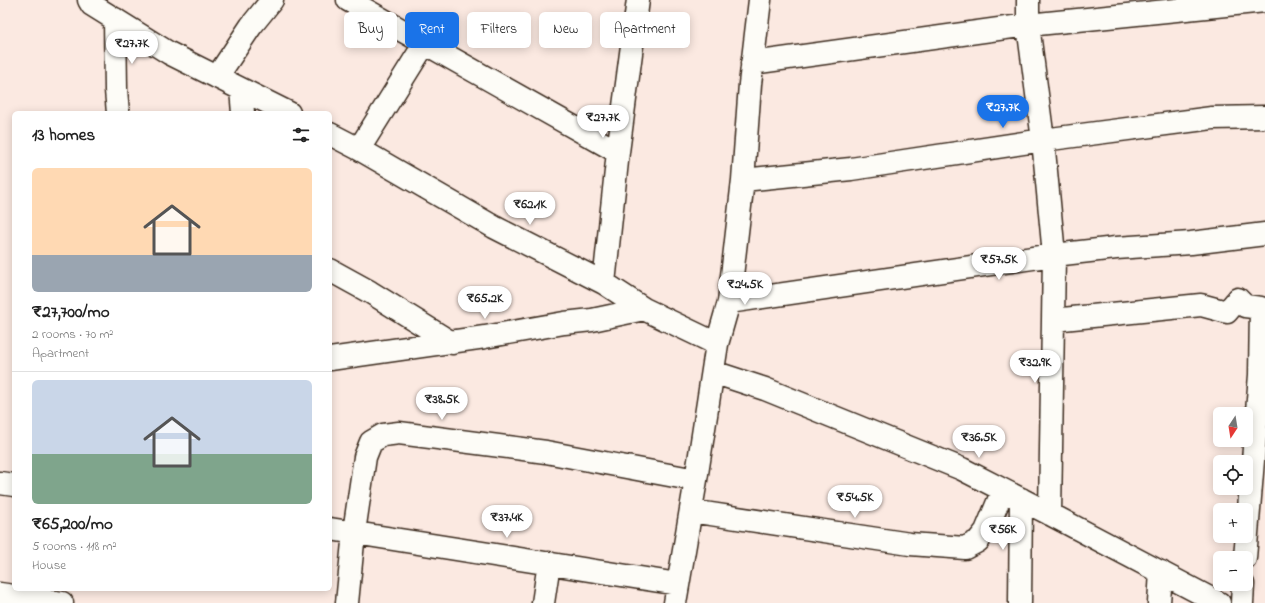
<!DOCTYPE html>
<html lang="en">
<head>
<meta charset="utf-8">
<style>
  body { margin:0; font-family:"Indie Flower",sans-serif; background:#f6f6f6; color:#222; height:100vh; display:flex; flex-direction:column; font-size:15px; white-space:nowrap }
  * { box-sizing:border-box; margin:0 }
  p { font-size:13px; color:#767676 }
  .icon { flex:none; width:22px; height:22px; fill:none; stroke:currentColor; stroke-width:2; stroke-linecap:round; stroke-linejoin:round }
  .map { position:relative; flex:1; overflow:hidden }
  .side { position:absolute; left:12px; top:111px; width:320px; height:480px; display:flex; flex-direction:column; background:#fff; border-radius:6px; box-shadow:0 2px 10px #0003 }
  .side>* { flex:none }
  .guide { position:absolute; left:344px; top:12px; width:380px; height:36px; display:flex; gap:8px }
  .needle { width:26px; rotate:192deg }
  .tools { position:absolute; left:1213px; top:407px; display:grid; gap:8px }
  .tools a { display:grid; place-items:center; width:40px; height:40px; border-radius:6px; background:#fff; box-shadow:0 2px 10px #0003; font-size:20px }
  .price { position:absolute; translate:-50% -34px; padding:0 9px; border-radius:14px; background:#fff; color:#222; font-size:13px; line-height:26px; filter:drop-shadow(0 1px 2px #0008) }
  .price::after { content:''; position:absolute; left:50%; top:24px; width:12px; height:9px; margin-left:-6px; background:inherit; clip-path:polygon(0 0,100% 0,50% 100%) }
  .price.active { background:#1a73e8; color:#fff }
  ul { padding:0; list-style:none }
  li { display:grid; align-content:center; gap:8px; height:212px; padding:0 20px }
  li+li { border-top:1px solid #e0e0e0 }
  li span { display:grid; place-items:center; height:124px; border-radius:6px; color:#555 }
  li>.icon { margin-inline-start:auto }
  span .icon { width:72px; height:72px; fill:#fffc; stroke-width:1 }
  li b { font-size:17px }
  h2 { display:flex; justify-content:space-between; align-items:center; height:48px; padding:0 20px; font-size:17px }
  .tag { padding:0 14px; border-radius:6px; background:#fff; box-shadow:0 2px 10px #0003; font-size:14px; line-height:36px }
  .tag.active { background:#1a73e8; color:#fff }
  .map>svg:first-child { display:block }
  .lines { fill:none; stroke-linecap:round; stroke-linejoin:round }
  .minor-casing { stroke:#3b2a1e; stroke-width:25 }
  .minor { stroke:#fdfcf7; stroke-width:22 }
</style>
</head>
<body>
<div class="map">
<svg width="1265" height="603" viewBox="0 0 1265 603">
  <rect width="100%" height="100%" fill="#fbe9e1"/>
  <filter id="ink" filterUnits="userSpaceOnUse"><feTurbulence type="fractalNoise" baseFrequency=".025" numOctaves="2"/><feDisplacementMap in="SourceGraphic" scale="8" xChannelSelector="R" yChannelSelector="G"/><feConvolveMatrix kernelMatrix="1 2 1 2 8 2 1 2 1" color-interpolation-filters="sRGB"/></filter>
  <g filter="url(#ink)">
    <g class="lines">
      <g class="minor-casing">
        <path id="minor" d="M 89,0 L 92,5 L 169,53 L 289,113
          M 348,0 L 618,152
          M 1028,0 L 1028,25 L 1043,140 L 1054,255 L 1050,514
          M 115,19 L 116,90 L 118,113
          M 752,63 L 1028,25 L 1265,1
          M 217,77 L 251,26 L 272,0
          M 241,89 L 243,113
          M 330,134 L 359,149 L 494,227 L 604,283 L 644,309 L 717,344
          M 359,149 L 425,43
          M 743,180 L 851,169 L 1043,140 L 1212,118 L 1265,117
          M 330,270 L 370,292 L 452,343
          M 604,283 L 618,152 L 638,0
          M 729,302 L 1054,255 L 1116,248 L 1191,243 L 1265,234
          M 1053,320 L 1201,305 L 1227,312 L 1238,299 L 1245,306 L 1261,308 L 1260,375 L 1245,558
          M 330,359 L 485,337 L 564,323 L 592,320 L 644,309
          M 713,372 L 765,389 L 962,469 L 1050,514 L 1219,603
          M 0,483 L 14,485
          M 691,511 L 910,544 L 965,548 L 978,541 L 986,531 L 1003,490
          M 330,529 L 678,584
          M 0,594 L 62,603
          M 347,603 L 354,532 L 365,457 L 371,442 L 383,435 L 399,433 L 546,452 L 696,480
          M 543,603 L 549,563
          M 675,603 L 696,480 L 717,344 L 729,302 L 743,180 L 750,84 L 760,0
          M 1020,603 L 1021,499
          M 1159,603 L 1161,572
          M 1242,603 L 1243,584"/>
      </g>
      <use href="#minor" class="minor"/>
    </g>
  </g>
</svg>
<div class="tools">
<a><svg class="needle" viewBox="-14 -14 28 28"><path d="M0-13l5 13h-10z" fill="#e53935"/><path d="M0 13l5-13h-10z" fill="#767676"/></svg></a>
<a><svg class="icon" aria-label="locate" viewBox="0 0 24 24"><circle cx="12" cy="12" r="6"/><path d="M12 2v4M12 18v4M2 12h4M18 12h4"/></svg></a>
<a>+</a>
<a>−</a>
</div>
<b class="price" style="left:132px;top:65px">₹27.7K</b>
<b class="price active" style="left:1003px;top:129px">₹27.7K</b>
<b class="price" style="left:603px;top:139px">₹27.7K</b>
<b class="price" style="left:530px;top:226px">₹62.1K</b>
<b class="price" style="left:999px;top:281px">₹57.5K</b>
<b class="price" style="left:745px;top:306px">₹24.5K</b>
<b class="price" style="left:485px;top:320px">₹65.2K</b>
<b class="price" style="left:1035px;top:384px">₹32.9K</b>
<b class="price" style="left:442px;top:421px">₹38.5K</b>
<b class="price" style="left:979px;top:459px">₹36.5K</b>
<b class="price" style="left:855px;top:519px">₹54.5K</b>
<b class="price" style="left:507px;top:539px">₹37.4K</b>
<b class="price" style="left:1003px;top:551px">₹56K</b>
<div class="guide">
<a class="tag">Buy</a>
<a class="tag active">Rent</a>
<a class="tag">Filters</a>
<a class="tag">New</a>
<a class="tag">Apartment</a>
</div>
<section class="side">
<h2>13 homes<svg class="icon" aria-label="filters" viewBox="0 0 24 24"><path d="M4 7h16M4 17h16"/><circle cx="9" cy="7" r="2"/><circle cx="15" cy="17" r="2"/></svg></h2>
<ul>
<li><span style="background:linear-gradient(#ffd9b3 70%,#9aa5b1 0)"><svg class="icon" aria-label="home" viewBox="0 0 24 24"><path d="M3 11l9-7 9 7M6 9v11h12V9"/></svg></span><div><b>₹27,700/mo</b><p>2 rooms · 70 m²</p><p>Apartment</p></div></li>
<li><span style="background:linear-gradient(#c9d6e8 60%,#7fa58c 0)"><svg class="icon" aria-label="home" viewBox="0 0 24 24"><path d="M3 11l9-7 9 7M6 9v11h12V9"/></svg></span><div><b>₹65,200/mo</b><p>5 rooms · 118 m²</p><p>House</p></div></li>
</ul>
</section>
</div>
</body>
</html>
